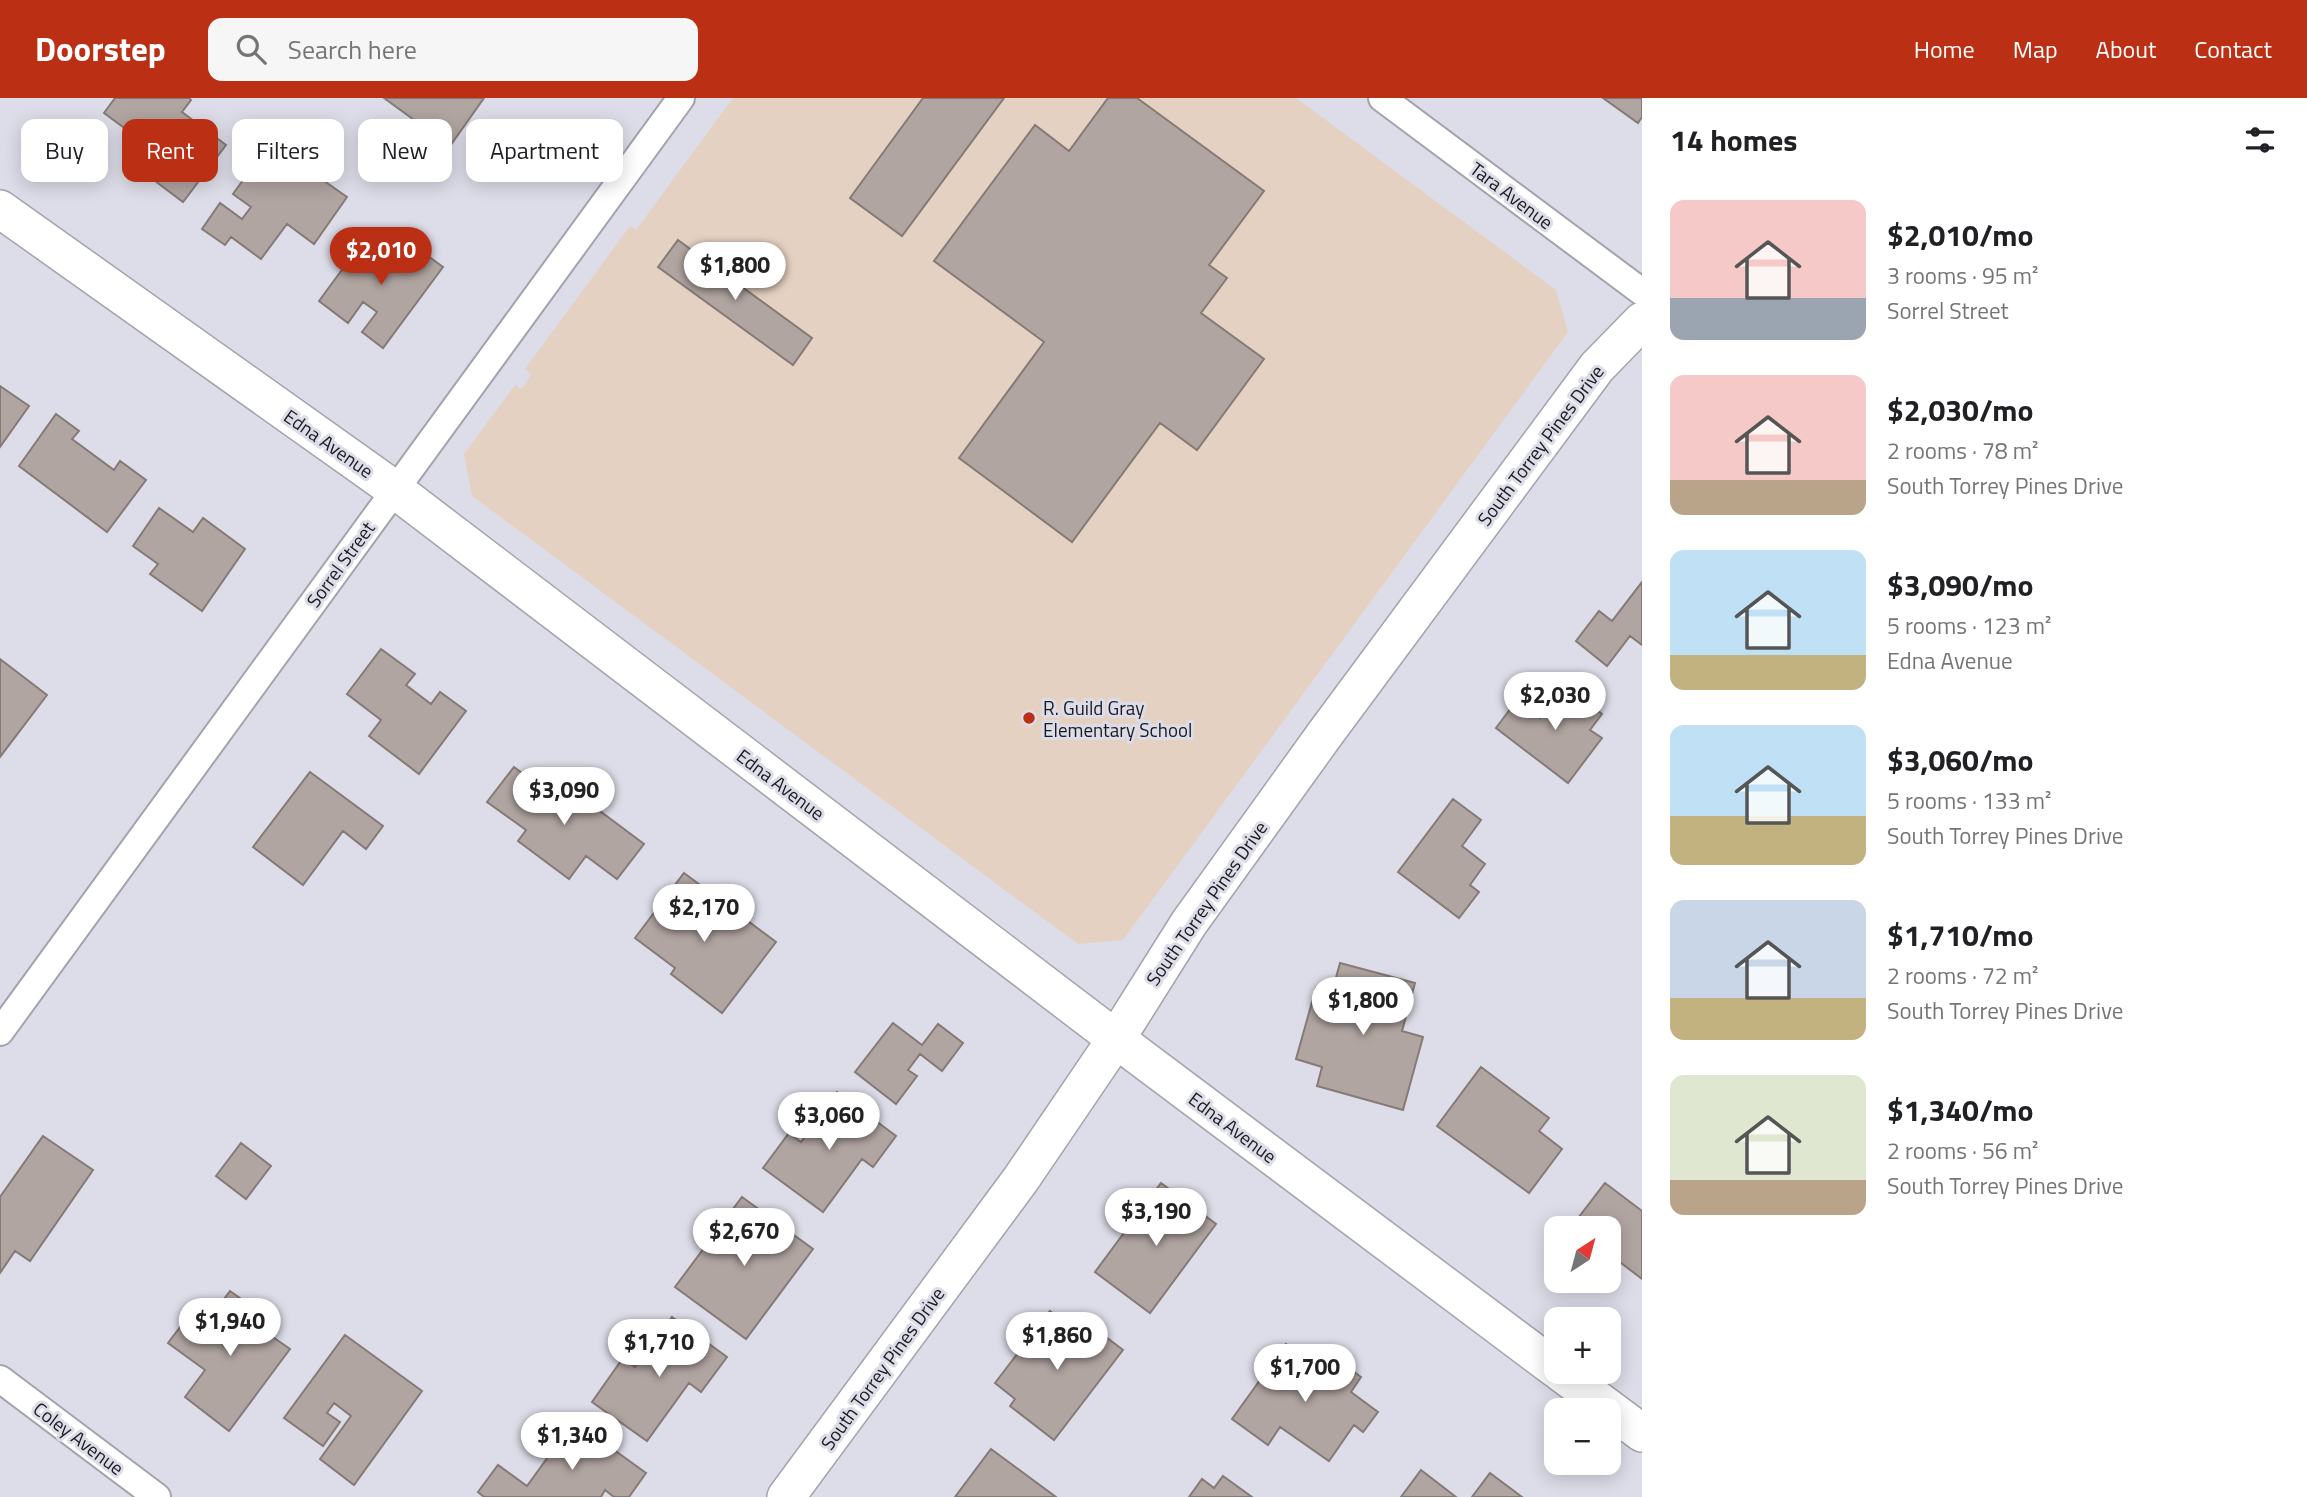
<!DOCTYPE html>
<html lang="en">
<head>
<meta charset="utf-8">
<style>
  body { margin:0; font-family:"Titillium Web",sans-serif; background:#f6f6f6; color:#202124; height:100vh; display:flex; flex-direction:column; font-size:26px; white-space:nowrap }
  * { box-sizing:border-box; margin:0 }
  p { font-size:23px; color:#757577 }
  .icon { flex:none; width:38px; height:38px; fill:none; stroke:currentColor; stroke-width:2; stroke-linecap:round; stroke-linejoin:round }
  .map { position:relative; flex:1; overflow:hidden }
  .details { display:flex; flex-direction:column; background:#fff; width:665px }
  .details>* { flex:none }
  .guide { position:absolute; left:21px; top:21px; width:665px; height:63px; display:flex; gap:14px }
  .needle { width:46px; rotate:36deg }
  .buttons { position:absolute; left:1544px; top:1118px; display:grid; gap:14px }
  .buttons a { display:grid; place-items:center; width:77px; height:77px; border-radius:14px; background:#fff; box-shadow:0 4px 18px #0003; font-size:35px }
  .price { position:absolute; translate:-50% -60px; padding:0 16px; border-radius:24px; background:#fff; color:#222; font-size:23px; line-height:46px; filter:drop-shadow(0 2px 4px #0008) }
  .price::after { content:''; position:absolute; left:50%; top:42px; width:21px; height:16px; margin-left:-10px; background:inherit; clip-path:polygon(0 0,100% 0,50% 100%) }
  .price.on { background:#bb3014; color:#fff }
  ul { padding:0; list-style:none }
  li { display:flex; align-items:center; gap:21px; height:175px; padding:0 28px }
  li span { display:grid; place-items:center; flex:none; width:196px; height:140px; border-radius:14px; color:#555 }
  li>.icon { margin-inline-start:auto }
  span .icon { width:84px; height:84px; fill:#fffc; stroke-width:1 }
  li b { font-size:30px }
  h2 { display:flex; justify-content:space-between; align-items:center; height:84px; padding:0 28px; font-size:30px }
  .pill { padding:0 24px; border-radius:14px; background:#fff; box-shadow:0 4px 18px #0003; font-size:24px; line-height:63px }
  .pill.on { background:#bb3014; color:#fff }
  header { display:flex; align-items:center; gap:42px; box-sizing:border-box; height:98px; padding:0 35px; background:#bb3014; color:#fff }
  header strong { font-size:33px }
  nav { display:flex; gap:38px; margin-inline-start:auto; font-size:24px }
  .search { width:490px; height:63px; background:#f6f6f6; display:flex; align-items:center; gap:18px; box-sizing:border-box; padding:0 24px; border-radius:14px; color:#757577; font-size:26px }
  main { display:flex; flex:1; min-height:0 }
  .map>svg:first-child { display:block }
  .education { fill:#e4d1c1 }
  .building { fill:#b1a5a1; stroke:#867a77; stroke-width:2 }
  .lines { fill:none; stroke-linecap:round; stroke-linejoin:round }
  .street-casing { stroke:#a3a3ae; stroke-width:30 }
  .secondary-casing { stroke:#a3a3ae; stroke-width:40 }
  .street { stroke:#fff; stroke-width:26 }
  .secondary { stroke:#fff; stroke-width:37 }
  .poi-dot { fill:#bb3014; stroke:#dddde9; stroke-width:2.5 }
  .labels { text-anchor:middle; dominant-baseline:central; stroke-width:6; stroke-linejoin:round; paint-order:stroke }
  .street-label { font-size:19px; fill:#1a1a1e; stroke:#dddde9 }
  .poi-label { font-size:19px; fill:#1a1a1e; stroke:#dddde9; text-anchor:start }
</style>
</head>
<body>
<header>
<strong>Doorstep</strong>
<div class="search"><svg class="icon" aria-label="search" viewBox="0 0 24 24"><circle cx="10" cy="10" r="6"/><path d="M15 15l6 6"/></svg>Search here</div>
<nav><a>Home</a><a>Map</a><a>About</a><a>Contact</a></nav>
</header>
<main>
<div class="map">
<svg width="1642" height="1399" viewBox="0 0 1642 1399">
  <rect width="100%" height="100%" fill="#dddde9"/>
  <path class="education" d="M 733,0 L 1296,0 L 1556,192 L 1568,234 L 1123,842 L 1078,846 L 472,398 L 464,356 L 515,287 L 522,291 L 531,276 L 525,271 L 630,128 L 636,132 Z"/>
  <path class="building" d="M 115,0 L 189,0 L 191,2 L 182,14 L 226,47 L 183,104 L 146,76 L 161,57 L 104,15 Z
    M 384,0 L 484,0 L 450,48 Z
    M 923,0 L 1004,0 L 902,138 L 850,100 Z
    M 1108,0 L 1137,0 L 1264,93 L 1209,167 L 1227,180 L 1201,215 L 1264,261 L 1197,352 L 1160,325 L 1072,444 L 959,360 L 1044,244 L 934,163 L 1035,27 L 1069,53 Z
    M 1603,0 L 1642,0 L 1642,19 L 1638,25 Z
    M 270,45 L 347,99 L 314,146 L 287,126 L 261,161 L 231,139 L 225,147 L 202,131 L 220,105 L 242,121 L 251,109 L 233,96 Z
    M 369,135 L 408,164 L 417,150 L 443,169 L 383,250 L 362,234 L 377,214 L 363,204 L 348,225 L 319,203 Z
    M 678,142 L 812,240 L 793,267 L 658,169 Z
    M 0,288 L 29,308 L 0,349 Z
    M 56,316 L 79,333 L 72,341 L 114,372 L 120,363 L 146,382 L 107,434 L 19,368 Z
    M 159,410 L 193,434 L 203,420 L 245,451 L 202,513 L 150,476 L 158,466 L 133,448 Z
    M 1642,484 L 1642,547 L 1630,538 L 1607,568 L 1576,543 L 1599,513 L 1612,523 Z
    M 381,551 L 415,576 L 406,587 L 431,606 L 440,594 L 466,613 L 419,676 L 369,638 L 381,622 L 347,596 Z
    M 0,561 L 47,597 L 0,659 Z
    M 1565,587 L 1602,616 L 1590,632 L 1602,640 L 1568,685 L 1496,630 L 1517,602 L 1540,620 Z
    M 514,669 L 551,697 L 561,684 L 644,746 L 617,781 L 586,758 L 569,781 L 518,743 L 526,732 L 487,704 Z
    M 310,674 L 383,728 L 366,751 L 343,733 L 303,787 L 253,749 Z
    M 1453,701 L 1481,722 L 1462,748 L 1485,766 L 1470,787 L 1479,794 L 1459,820 L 1398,774 Z
    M 684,775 L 719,801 L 709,814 L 732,830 L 741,818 L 776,844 L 722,915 L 671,876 L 675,870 L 635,840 Z
    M 1340,865 L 1415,885 L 1402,933 L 1423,939 L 1403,1012 L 1317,988 L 1322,969 L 1296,961 L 1316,890 L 1332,894 Z
    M 893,925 L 922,947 L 938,926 L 963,945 L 942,973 L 920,956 L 908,972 L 917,978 L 896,1006 L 855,974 Z
    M 1481,969 L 1549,1020 L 1539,1033 L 1562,1051 L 1529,1095 L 1437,1028 Z
    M 837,994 L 896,1038 L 873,1069 L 862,1061 L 823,1114 L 763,1070 L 789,1035 L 801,1044 Z
    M 43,1038 L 93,1072 L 30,1163 L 15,1153 L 0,1175 L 0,1099 Z
    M 241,1045 L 271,1068 L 246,1101 L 216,1078 Z
    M 1161,1085 L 1216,1126 L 1150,1215 L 1095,1174 Z
    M 1605,1085 L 1642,1113 L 1642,1181 L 1608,1155 L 1608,1130 L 1575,1130 L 1572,1128 Z
    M 742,1099 L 813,1151 L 746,1241 L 675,1189 Z
    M 230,1193 L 278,1227 L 270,1237 L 290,1251 L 229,1333 L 185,1299 L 205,1272 L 168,1245 L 187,1220 L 202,1231 Z
    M 1050,1213 L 1074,1231 L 1082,1221 L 1123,1252 L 1054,1342 L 1010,1308 L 1015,1301 L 995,1285 Z
    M 672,1219 L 727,1259 L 701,1294 L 689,1285 L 647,1343 L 592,1304 L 623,1260 L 635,1269 Z
    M 345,1237 L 422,1293 L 354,1387 L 320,1361 L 351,1318 L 334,1305 L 327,1315 L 340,1324 L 323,1348 L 284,1320 Z
    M 1286,1246 L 1330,1278 L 1340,1264 L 1361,1279 L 1351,1294 L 1378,1314 L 1363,1334 L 1354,1327 L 1329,1363 L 1280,1329 L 1268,1347 L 1232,1321 Z
    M 574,1323 L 646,1375 L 629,1399 L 614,1399 L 605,1392 L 601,1399 L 484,1399 L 478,1394 L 498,1367 L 527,1388 Z
    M 991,1351 L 1056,1399 L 955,1399 Z
    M 1421,1372 L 1456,1399 L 1401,1399 Z
    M 1490,1375 L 1522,1399 L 1472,1399 Z
    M 1223,1378 L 1252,1399 L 1189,1399 L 1202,1381 L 1214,1390 Z"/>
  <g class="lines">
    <g class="street-casing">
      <path id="street" d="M 1382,0 L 1642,194
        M 0,934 L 681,0
        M 0,1281 L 157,1399"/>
    </g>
    <g class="secondary-casing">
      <path id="secondary" d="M 0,111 L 394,391 L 1116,941 L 1556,1271
        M 1560,1274 L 1642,1335
        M 786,1399 L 1021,1081 L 1116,941 L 1189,825 L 1325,636 L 1597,269 L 1642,223"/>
    </g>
    <use href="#street" class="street"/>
    <use href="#secondary" class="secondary"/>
  </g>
  <circle class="poi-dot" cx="1029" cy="620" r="7"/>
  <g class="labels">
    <g class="street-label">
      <text transform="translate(1512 97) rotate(37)">Tara Avenue</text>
      <text transform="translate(329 345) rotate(35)">Edna Avenue</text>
      <text transform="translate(1540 347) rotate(-53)">South Torrey Pines Drive</text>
      <text transform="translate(340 466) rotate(-54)">Sorrel Street</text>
      <text transform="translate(781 686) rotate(37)">Edna Avenue</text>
      <text transform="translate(1206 805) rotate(-55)">South Torrey Pines Drive</text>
      <text transform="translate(1233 1029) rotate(37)">Edna Avenue</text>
      <text transform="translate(882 1270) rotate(-54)">South Torrey Pines Drive</text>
      <text transform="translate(79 1340) rotate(37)">Coley Avenue</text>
    </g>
    <g class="poi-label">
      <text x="1043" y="609">R. Guild Gray<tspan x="1043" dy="22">Elementary School</tspan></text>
    </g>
  </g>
</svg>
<div class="buttons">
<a><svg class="needle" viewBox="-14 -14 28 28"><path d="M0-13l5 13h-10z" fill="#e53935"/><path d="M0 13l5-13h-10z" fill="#757577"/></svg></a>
<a>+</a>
<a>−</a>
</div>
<b class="price on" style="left:381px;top:189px">$2,010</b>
<b class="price" style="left:735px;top:204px">$1,800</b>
<b class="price" style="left:1555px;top:634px">$2,030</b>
<b class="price" style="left:564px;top:729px">$3,090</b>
<b class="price" style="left:704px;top:846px">$2,170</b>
<b class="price" style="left:1363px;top:939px">$1,800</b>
<b class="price" style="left:829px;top:1054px">$3,060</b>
<b class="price" style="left:1156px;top:1150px">$3,190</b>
<b class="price" style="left:744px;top:1170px">$2,670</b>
<b class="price" style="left:230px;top:1260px">$1,940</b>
<b class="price" style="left:1057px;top:1274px">$1,860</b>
<b class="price" style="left:659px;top:1281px">$1,710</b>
<b class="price" style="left:1305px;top:1306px">$1,700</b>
<b class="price" style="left:572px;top:1374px">$1,340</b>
<div class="guide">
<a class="pill">Buy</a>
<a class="pill on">Rent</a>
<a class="pill">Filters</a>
<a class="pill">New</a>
<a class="pill">Apartment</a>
</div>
</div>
<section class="details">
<h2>14 homes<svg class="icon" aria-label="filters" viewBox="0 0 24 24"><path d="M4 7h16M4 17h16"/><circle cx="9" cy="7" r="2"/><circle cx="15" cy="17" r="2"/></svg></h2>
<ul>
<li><span style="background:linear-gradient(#f6c9c9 70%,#9aa5b1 0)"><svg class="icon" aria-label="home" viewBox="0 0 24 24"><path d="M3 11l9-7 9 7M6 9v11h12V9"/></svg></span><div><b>$2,010/mo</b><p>3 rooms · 95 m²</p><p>Sorrel Street</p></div></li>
<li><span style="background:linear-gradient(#f6c9c9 75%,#b9a48a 0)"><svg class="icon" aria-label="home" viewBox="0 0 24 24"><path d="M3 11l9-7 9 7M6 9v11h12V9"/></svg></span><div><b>$2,030/mo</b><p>2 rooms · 78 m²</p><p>South Torrey Pines Drive</p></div></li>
<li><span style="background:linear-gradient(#bfe0f5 75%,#c2b280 0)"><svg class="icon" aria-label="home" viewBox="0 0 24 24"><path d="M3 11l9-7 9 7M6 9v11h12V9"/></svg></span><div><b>$3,090/mo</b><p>5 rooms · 123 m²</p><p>Edna Avenue</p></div></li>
<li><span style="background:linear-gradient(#bfe0f5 65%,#c2b280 0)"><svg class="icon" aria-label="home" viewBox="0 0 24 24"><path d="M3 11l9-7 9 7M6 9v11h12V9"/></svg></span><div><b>$3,060/mo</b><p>5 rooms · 133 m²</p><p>South Torrey Pines Drive</p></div></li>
<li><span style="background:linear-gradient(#c9d6e8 70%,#c2b280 0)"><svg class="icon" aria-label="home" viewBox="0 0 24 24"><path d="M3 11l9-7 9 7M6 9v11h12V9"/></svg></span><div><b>$1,710/mo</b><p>2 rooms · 72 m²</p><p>South Torrey Pines Drive</p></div></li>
<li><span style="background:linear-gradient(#dfe7d0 75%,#b9a48a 0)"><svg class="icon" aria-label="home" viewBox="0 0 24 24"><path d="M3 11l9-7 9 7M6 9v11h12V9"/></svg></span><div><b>$1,340/mo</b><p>2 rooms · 56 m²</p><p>South Torrey Pines Drive</p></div></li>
</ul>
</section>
</main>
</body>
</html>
